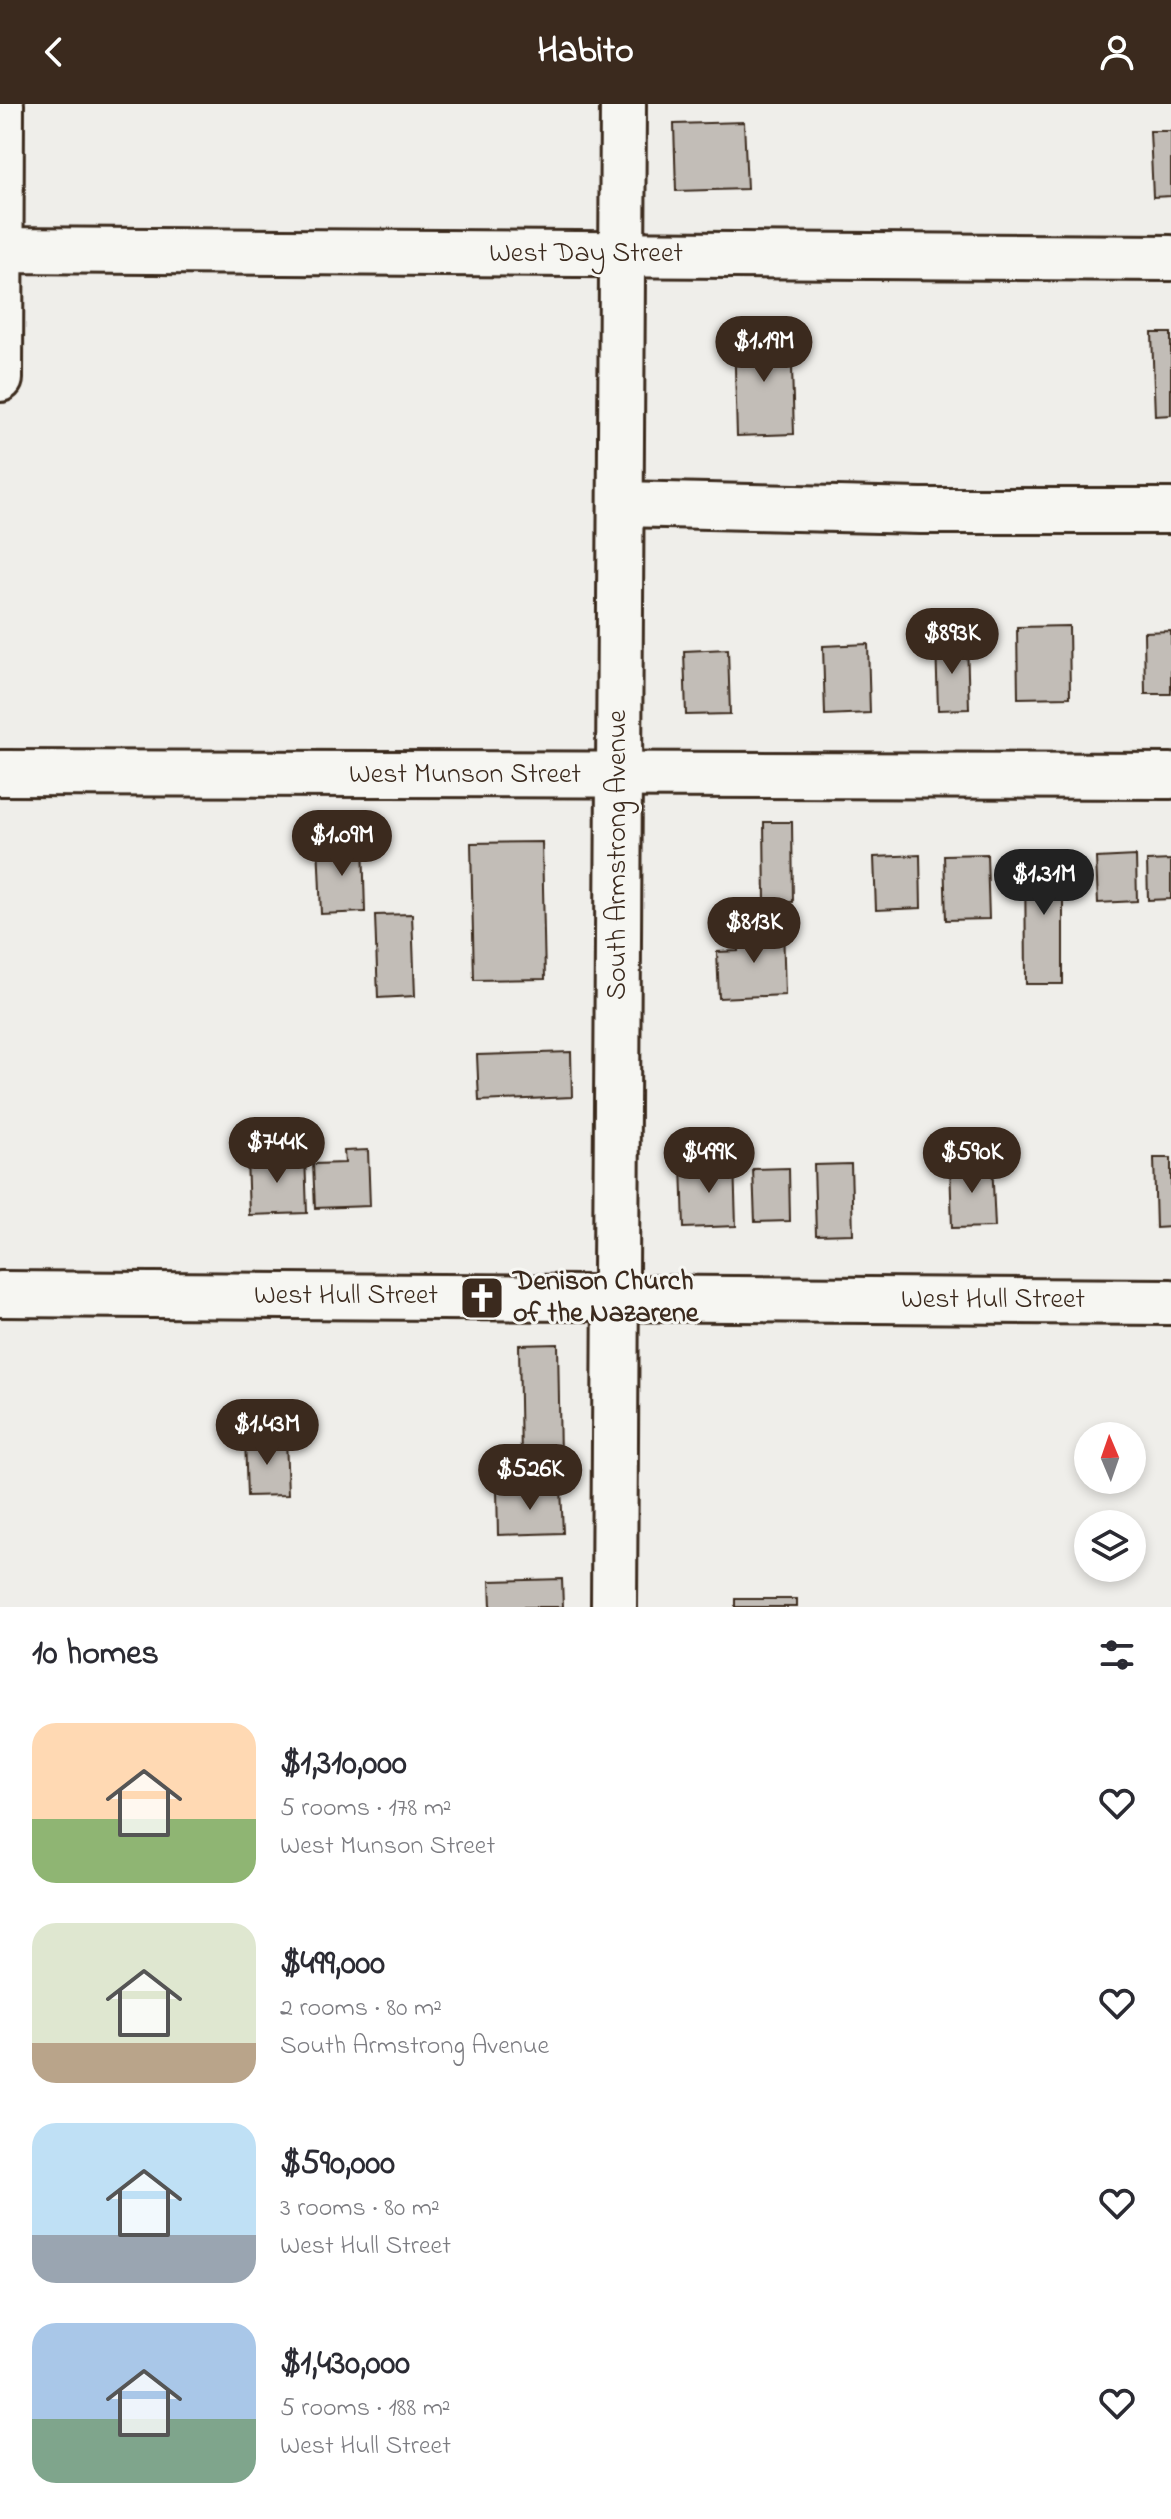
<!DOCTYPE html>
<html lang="en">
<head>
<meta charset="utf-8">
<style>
  body { margin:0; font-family:"Indie Flower",sans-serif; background:#f7f7f7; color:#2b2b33; height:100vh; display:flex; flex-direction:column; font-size:30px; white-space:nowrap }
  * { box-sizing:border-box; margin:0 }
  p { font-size:26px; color:#7c7c81 }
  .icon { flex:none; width:44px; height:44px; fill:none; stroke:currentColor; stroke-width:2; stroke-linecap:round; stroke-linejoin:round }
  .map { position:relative; height:1503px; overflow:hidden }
  .side { display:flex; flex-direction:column; background:#fff; flex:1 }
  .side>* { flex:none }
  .needle { width:52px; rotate:358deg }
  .buttons { position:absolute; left:1074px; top:1318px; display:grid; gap:16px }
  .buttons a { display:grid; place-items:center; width:72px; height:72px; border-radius:50%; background:#fff; box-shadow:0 4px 12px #0003; font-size:40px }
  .price { position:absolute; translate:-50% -68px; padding:0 18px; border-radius:28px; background:#3b2a1e; color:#fff; font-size:26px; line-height:52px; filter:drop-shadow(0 2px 4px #0008) }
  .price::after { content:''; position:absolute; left:50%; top:48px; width:24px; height:18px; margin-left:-12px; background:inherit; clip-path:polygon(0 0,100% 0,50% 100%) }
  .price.active { background:#222; color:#fff }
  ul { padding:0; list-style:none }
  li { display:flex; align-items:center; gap:24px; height:200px; padding:0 32px }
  li span { display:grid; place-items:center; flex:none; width:224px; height:160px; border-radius:24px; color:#555 }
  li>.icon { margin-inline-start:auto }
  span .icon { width:96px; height:96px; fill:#fffc; stroke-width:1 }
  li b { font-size:34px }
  h2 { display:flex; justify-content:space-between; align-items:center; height:96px; padding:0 32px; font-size:34px }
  header { display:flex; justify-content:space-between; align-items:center; height:104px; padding:0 32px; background:#3b2a1e; color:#fff; font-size:36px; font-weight:700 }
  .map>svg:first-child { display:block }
  .building { fill:#c2bdb7; stroke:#3b2a1e; stroke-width:2 }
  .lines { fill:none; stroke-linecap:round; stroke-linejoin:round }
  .minor-casing { stroke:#3b2a1e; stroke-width:50 }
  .major-casing { stroke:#3b2a1e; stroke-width:50 }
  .minor { stroke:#f6f6f2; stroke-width:44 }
  .major { stroke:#f6f6f2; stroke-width:44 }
  .labels { text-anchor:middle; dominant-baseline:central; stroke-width:6; stroke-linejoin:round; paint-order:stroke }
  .street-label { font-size:28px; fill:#3b2a1e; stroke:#f6f6f2 }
  .poi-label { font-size:28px; font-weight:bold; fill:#3b2a1e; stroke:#f6f6f2; text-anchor:start }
</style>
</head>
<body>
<header><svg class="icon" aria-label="back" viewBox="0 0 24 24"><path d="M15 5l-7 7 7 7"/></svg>Habito<svg class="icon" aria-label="person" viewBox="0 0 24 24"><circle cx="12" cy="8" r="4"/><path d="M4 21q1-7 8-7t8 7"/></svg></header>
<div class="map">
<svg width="1171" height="1503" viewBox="0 0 1171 1503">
  <rect width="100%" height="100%" fill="#efeeea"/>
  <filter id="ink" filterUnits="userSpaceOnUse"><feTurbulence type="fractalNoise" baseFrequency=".0125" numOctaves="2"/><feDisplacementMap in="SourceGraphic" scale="16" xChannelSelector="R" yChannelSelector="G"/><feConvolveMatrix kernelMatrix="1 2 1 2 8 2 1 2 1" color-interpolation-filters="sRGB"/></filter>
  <g filter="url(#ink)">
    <path class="building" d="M 744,18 L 747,85 L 676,87 L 674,20 Z
      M 1150,27 L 1171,27 L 1171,92 L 1153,93 Z
      M 791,229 L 794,330 L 737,332 L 734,231 Z
      M 1152,229 L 1171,229 L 1171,311 L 1155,312 Z
      M 1069,522 L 1070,593 L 1018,594 L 1017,523 Z
      M 1171,527 L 1171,590 L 1145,590 L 1144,528 Z
      M 967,537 L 969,605 L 938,606 L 936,538 Z
      M 868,540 L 870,609 L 825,611 L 823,542 Z
      M 728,545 L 730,610 L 686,611 L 684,547 Z
      M 764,718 L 792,718 L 793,798 L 765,798 Z
      M 363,738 L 365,808 L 321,810 L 318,739 Z
      M 542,738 L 545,875 L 474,876 L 471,739 Z
      M 1025,747 L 1063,747 L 1063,880 L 1026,880 Z
      M 987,750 L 989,815 L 946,816 L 944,751 Z
      M 920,751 L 921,804 L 876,806 L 874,753 Z
      M 1136,752 L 1137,797 L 1098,799 L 1096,754 Z
      M 1171,756 L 1171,795 L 1148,796 L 1147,757 Z
      M 412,810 L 415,892 L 378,894 L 375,811 Z
      M 783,822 L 785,891 L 719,894 L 717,848 L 738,847 L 737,825 Z
      M 571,948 L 572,993 L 479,997 L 477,951 Z
      M 368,1046 L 370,1102 L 315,1104 L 313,1060 L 345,1059 L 344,1047 Z
      M 305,1051 L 307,1109 L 249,1111 L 247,1053 Z
      M 1154,1054 L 1171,1054 L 1171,1123 L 1156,1124 Z
      M 734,1058 L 736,1122 L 684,1124 L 682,1060 Z
      M 992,1058 L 995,1123 L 952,1124 L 950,1059 Z
      M 851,1060 L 853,1130 L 816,1131 L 814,1061 Z
      M 789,1064 L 790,1117 L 755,1118 L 753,1065 Z
      M 558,1240 L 560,1353 L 521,1354 L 519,1241 Z
      M 286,1333 L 288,1391 L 247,1392 L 245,1335 Z
      M 561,1384 L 563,1429 L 498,1431 L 497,1386 Z
      M 562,1475 L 563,1503 L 491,1503 L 490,1477 Z
      M 735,1495 L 797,1495 L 797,1503 L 735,1503 Z"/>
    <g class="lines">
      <g class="minor-casing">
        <path id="minor" d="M 0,146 L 1171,154
          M 0,275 L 1,0
          M 621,400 L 921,407 L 1171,407
          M 0,669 L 1171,672
          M 0,1190 L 1171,1198"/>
      </g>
      <g class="major-casing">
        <path id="major" d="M 614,1503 L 623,0"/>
      </g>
      <use href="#minor" class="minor"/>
      <use href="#major" class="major"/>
    </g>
  </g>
  <defs>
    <g id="church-square" transform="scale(2.3)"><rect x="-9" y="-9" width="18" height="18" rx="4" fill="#3b2a1e" stroke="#f6f6f2"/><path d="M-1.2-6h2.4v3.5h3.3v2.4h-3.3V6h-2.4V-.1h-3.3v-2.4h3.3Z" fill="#fff"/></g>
  </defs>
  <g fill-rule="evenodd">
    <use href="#church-square" x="482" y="1194"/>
  </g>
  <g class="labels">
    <g class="street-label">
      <text x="586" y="150">West Day Street</text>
      <text x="465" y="671">West Munson Street</text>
      <text transform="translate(618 751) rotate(-90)">South Armstrong Avenue</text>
      <text x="346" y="1192">West Hull Street</text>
      <text x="993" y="1196">West Hull Street</text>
    </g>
    <g class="poi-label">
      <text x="513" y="1178">Denison Church<tspan x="513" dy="32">of the Nazarene</tspan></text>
    </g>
  </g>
</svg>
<div class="buttons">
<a><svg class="needle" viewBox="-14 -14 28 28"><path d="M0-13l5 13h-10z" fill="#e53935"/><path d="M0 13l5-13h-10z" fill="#7c7c81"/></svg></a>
<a><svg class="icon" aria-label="layers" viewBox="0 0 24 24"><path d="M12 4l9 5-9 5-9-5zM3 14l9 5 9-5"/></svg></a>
</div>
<b class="price" style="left:764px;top:280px">$1.19M</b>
<b class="price" style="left:952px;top:572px">$893K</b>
<b class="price" style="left:342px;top:774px">$1.09M</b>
<b class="price active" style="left:1044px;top:813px">$1.31M</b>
<b class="price" style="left:754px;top:861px">$813K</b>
<b class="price" style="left:277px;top:1081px">$744K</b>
<b class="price" style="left:709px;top:1091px">$499K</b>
<b class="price" style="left:972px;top:1091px">$590K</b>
<b class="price" style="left:267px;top:1363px">$1.43M</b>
<b class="price" style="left:530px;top:1408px">$526K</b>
</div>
<section class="side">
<h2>10 homes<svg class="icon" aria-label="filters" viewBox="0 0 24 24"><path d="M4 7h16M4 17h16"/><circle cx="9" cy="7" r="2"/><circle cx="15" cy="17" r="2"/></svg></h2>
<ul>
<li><span style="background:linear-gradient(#ffd9b3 60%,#8fb573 0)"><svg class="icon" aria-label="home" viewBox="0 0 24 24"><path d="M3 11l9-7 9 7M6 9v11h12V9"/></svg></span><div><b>$1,310,000</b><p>5 rooms · 178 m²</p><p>West Munson Street</p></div><svg class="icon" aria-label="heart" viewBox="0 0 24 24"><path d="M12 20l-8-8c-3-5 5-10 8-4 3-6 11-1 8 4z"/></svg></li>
<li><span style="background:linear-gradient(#dfe7d0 75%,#b9a48a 0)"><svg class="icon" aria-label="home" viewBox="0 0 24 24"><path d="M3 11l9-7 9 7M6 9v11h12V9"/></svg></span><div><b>$499,000</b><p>2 rooms · 80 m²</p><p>South Armstrong Avenue</p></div><svg class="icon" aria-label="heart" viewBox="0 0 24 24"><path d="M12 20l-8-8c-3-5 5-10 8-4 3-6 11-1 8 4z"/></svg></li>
<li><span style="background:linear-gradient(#bfe0f5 70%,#9aa5b1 0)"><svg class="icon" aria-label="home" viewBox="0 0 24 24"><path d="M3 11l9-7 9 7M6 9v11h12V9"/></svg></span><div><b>$590,000</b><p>3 rooms · 80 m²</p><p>West Hull Street</p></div><svg class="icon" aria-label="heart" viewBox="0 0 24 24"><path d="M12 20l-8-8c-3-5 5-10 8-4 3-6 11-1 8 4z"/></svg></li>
<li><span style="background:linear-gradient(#a9c7e8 60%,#7fa58c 0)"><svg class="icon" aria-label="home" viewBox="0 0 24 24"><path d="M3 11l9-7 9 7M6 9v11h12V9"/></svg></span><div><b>$1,430,000</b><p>5 rooms · 188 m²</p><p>West Hull Street</p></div><svg class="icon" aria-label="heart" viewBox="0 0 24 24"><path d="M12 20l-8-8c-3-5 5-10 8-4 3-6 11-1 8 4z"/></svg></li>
</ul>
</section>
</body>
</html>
